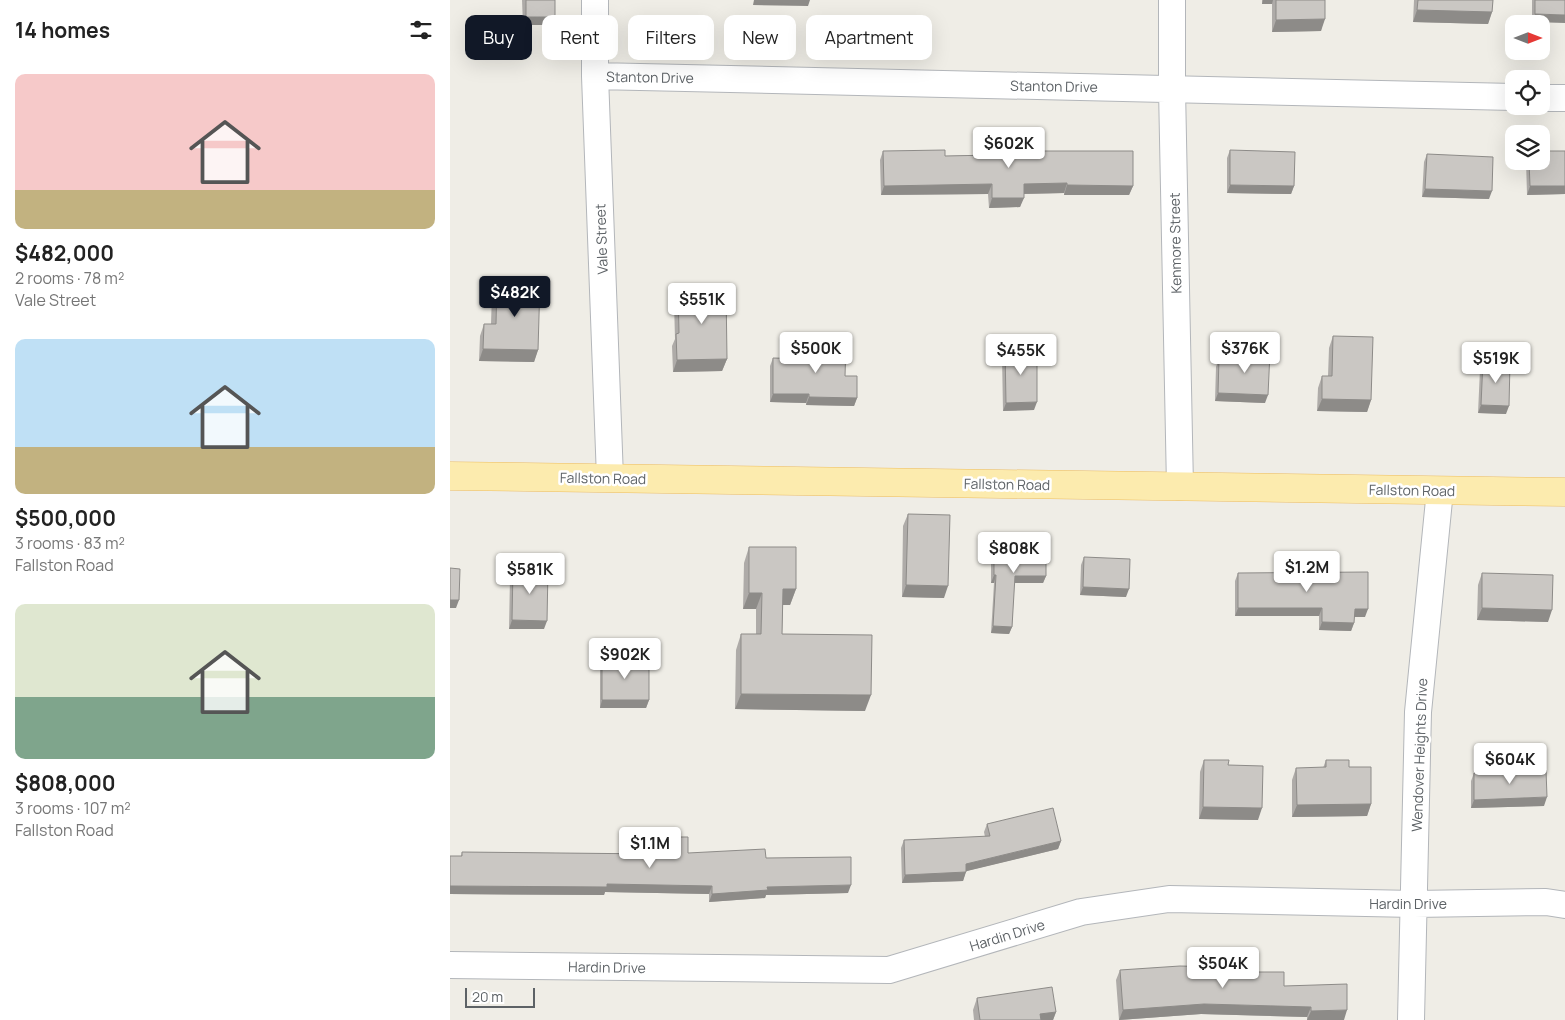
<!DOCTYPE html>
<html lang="en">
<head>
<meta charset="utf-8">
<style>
  body { margin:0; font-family:Manrope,sans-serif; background:#f6f6f6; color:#222; height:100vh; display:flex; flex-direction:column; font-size:19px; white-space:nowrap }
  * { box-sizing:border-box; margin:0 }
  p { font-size:16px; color:#767676 }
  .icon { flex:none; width:28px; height:28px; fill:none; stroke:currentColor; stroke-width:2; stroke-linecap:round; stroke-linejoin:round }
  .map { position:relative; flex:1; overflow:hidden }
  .panel { display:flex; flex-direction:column; background:#fff; width:450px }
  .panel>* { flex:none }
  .top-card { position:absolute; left:15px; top:15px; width:475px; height:45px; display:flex; gap:10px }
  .needle { width:32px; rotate:90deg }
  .tools { position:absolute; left:1055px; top:15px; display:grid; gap:10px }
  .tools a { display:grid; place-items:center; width:45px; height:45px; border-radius:10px; background:#fff; box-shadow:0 5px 20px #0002; font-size:25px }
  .scale { position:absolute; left:15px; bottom:12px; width:70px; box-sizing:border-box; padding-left:5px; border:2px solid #5d6266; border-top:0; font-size:14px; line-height:18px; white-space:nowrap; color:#5d6266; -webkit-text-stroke:4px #fff; paint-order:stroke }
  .price { position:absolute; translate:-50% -42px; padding:0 11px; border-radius:5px; background:#fff; color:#222; font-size:16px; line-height:32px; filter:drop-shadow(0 1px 2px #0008) }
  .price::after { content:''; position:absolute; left:50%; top:30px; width:15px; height:11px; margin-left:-8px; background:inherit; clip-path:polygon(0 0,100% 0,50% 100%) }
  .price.active { background:#111827; color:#fff }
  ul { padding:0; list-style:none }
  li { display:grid; align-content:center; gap:10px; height:265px; padding:0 15px }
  li span { display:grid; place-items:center; height:155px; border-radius:10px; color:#555 }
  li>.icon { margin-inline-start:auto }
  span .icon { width:90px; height:90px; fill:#fffc; stroke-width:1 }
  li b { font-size:21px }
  h2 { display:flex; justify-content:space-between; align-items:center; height:60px; padding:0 15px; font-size:21px }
  .pill { padding:0 18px; border-radius:10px; background:#fff; box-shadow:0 5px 20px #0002; font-size:18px; line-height:45px }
  .pill.active { background:#111827; color:#fff }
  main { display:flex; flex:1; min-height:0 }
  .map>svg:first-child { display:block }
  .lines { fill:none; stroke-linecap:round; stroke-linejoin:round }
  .minor-casing { stroke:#b3b6ba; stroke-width:28 }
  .primary-casing { stroke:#edbd61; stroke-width:29 }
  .minor { stroke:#fff; stroke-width:26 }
  .primary { stroke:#fcebae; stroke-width:28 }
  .wall { fill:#aeaba8 }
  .shaded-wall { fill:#8d8b88 }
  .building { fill:#cac7c3; stroke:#8d8b88 }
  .labels { text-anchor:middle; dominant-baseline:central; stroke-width:5; stroke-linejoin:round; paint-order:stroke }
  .street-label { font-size:14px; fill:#5d6266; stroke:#fff }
</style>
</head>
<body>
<main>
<section class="panel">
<h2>14 homes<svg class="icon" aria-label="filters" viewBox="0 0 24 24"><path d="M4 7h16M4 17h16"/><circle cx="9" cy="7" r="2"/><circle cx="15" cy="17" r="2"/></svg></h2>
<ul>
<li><span style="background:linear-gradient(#f6c9c9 75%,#c2b280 0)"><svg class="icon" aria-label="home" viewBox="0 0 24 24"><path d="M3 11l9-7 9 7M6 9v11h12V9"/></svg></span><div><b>$482,000</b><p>2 rooms · 78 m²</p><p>Vale Street</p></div></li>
<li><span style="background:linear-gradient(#bfe0f5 70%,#c2b280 0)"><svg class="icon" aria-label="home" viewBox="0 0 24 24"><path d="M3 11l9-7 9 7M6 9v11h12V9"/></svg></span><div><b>$500,000</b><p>3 rooms · 83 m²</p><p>Fallston Road</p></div></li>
<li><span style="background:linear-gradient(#dfe7d0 60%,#7fa58c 0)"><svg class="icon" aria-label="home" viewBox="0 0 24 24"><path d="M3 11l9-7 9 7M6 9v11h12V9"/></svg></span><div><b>$808,000</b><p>3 rooms · 107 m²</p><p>Fallston Road</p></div></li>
</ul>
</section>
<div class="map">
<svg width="1115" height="1020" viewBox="0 0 1115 1020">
  <rect width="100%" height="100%" fill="#efede6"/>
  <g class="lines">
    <g class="minor-casing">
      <path id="minor" d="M 145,0 L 145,76 L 160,478
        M 722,0 L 722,89 L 730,487
        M 145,76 L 1064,97
        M 1091,98 L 1115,98
        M 0,965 L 439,970 L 631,912 L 719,899 L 964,904 L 1096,902 L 1115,905
        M 961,1020 L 968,712 L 990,490"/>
    </g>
    <g class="primary-casing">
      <path id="primary" d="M 0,476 L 1115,492"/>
    </g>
    <use href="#minor" class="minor"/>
    <use href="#primary" class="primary"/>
  </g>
  <path class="wall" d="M 72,0 L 105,0 L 102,25 L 73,25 Z
    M 812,0 L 875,0 L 871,31 L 822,32 L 822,4 L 812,4 Z
    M 964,0 L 1043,0 L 1042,12 L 1038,24 L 963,22 Z
    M 1082,0 L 1115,0 L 1082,22 Z
    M 780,150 L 844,186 L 841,194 L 777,193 L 777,158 Z
    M 433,151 L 495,156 L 542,155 L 543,151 L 683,186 L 679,195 L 614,195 L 614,193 L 574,194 L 570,207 L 539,208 L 538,194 L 431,195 L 430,160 Z
    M 1115,151 L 1115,194 L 1077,195 L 1076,161 L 1091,161 Z
    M 977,154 L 1039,199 L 972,197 L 974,162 Z
    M 47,281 L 88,350 L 84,362 L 29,361 L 30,336 L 34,324 L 41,324 L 42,293 Z
    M 228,290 L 277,359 L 272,371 L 223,372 L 222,346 L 225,339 L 224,302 Z
    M 883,336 L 921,400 L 917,412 L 867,411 L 868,388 L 872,376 L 878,376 L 879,348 Z
    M 360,343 L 395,376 L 407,398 L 404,406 L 356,405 L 356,403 L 320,402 L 320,366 L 323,358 L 357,359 L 357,351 Z
    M 555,349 L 584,410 L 553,411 L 552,357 Z
    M 789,351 L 815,403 L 765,401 L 766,367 L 769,358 L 786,359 Z
    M 1033,361 L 1056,414 L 1028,413 L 1030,369 Z
    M 458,514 L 494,598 L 452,597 L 453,526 Z
    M 544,541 L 596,576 L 593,583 L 564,583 L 562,627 L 559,634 L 541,633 L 544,583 L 541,583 L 541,549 Z
    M 299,547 L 346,589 L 340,605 L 333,605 L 332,634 L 415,711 L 285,709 L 286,650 L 291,634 L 306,634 L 306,609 L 293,609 L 294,563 Z
    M 634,557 L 676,597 L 630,595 L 631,565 Z
    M 63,568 L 94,629 L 59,629 L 60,576 Z
    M 788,573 L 915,617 L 904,617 L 904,623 L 901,631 L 869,630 L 869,616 L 785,616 L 785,581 Z
    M 1032,573 L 1098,622 L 1027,620 L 1028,585 Z
    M 152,660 L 199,700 L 196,708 L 150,708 L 150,668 Z
    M 754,760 L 778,765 L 808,820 L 749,819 L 750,772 Z
    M 876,760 L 899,767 L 921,804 L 917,816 L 842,817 L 842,780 L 846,768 L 873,768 Z
    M 1024,773 L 1094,806 L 1021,808 L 1021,781 Z
    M 537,824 L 611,841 L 608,849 L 516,871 L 513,881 L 452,883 L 451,848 L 454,840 L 535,837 L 534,832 Z
    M 206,837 L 238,853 L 316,858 L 398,893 L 316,895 L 315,898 L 259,902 L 259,894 L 155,892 L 154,895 L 0,894 L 0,856 L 11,856 L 12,852 L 203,854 L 203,845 Z
    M 670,970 L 806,972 L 834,986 L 894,1020 L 857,1020 L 857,1017 L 751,1014 L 669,1020 L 666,980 Z
    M 527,998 L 606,1012 L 603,1020 L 524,1020 L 523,1010 Z"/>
  <path class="shaded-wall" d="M 304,0 L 360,0 L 358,6 L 303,5 Z
    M 813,0 L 823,0 L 822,4 L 812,4 Z
    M 967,10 L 1042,12 L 1038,24 L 963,22 Z
    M 1085,14 L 1115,15 L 1115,23 L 1082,22 Z
    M 76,17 L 105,17 L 102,25 L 73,25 Z
    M 875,19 L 871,31 L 822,32 L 826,20 Z
    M 617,183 L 614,193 L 570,194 L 574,184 Z
    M 542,184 L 538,194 L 431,195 L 434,186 Z
    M 617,185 L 683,186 L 679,195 L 614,195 Z
    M 780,185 L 844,186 L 841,194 L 777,193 Z
    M 1080,186 L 1115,186 L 1115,194 L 1077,195 Z
    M 975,189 L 1042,191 L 1039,199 L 972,197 Z
    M 542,198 L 574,198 L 570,207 L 539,208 Z
    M 33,349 L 88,350 L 84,362 L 29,361 Z
    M 277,359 L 272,371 L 223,372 L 227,360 Z
    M 768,393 L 818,395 L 815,403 L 765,401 Z
    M 323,394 L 359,394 L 356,403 L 320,402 Z
    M 359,397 L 407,398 L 404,406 L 356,405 Z
    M 872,399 L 921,400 L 917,412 L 867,411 Z
    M 587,402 L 584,410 L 553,411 L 556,403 Z
    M 1031,405 L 1059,406 L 1056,414 L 1028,413 Z
    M 544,575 L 546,575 L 544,583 L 541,583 Z
    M 565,576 L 596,576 L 593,583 L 562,583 Z
    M 456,585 L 498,586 L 494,598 L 452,597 Z
    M 633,587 L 679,589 L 676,597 L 630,595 Z
    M 333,589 L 346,589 L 340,605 L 327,605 Z
    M 299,593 L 312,593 L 306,609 L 293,609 Z
    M 0,600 L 9,600 L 6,608 L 0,608 Z
    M 788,608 L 872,608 L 869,616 L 785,616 Z
    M 1032,608 L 1102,610 L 1098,622 L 1027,620 Z
    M 905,609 L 918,609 L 915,617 L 902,617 Z
    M 62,620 L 97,621 L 94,629 L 59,629 Z
    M 872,622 L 904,623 L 901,631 L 869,630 Z
    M 543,626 L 562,627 L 559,634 L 541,633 Z
    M 291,694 L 421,695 L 415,711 L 285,709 Z
    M 152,700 L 199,700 L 196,708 L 150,708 Z
    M 1097,797 L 1094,806 L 1021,808 L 1024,800 Z
    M 921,804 L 917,816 L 842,817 L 847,805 Z
    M 753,807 L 812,808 L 808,820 L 749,819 Z
    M 611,841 L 608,849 L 513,872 L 516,864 Z
    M 516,872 L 513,881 L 452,883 L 455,875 Z
    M 157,884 L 262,886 L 259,894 L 155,892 L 154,895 L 0,894 L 0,886 Z
    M 401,885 L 398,893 L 316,895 L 315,898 L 259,902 L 262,894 L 317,887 Z
    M 754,1004 L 861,1007 L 857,1017 L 751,1014 L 669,1020 L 673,1010 Z
    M 897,1010 L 894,1020 L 857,1020 L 861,1011 Z
    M 606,1012 L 603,1020 L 588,1020 L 590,1014 Z"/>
  <path class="building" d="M 76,0 L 105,0 L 105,17 L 76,17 Z
    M 826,0 L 875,0 L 875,19 L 826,20 Z
    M 968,0 L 1043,0 L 1042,12 L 967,10 Z
    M 1085,0 L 1115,0 L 1115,15 L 1085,14 Z
    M 495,150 L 495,156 L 543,155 L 543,151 L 683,151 L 683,186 L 617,185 L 617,183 L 574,184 L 574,198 L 542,198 L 542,184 L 434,186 L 433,151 Z
    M 780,150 L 845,152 L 844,186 L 780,185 Z
    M 1091,151 L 1115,151 L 1115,186 L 1080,186 L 1079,161 L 1091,161 Z
    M 977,154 L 1043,157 L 1042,191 L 975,189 Z
    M 47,281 L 90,282 L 88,350 L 33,349 L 34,324 L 46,324 Z
    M 276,289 L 277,359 L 227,360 L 226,334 L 229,333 L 228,290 Z
    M 883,336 L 923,337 L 921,400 L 872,399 L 872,376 L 882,376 Z
    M 360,343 L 396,344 L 395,376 L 407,376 L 407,398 L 359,397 L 359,394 L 323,394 L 323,358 L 360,359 Z
    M 555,349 L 587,349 L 587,402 L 556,403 Z
    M 789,351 L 820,352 L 818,395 L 768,393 L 769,358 L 789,359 Z
    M 1033,361 L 1060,362 L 1059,406 L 1031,405 Z
    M 458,514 L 500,515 L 498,586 L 456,585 Z
    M 544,541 L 596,542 L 596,576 L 565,576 L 562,627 L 543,626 L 546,575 L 544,575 Z
    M 299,547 L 346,547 L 346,589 L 333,589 L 332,634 L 422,635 L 421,695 L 291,694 L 291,634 L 311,634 L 312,593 L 299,593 Z
    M 634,557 L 680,559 L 679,589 L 633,587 Z
    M 0,568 L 10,569 L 9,600 L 0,600 Z
    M 63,568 L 98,569 L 97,621 L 62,620 Z
    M 918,572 L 918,609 L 905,609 L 904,623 L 872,622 L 872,608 L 788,608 L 788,573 Z
    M 1032,573 L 1103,575 L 1102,610 L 1032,608 Z
    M 152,660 L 199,660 L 199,700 L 152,700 Z
    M 754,760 L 779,760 L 778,765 L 813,766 L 812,808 L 753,807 Z
    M 876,760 L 899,760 L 899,767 L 921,767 L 921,804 L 847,805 L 846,768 L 876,767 Z
    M 1096,770 L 1097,797 L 1024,800 L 1024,773 Z
    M 603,808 L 611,841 L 516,864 L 516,872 L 455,875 L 454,840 L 540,836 L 537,824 Z
    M 206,837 L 238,837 L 238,853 L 315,849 L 316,858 L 401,857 L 401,885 L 317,887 L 318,890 L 262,894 L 262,886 L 157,884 L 157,887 L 0,886 L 0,856 L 12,856 L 12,852 L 206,854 Z
    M 730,966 L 806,968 L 806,972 L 834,972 L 834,986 L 897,984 L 897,1010 L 861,1011 L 861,1007 L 754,1004 L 673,1010 L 670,970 Z
    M 602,987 L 606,1012 L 590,1014 L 591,1020 L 530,1020 L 527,998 Z"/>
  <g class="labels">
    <g class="street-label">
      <text transform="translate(200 77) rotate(1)">Stanton Drive</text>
      <text transform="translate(604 86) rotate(1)">Stanton Drive</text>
      <text transform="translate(151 239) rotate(-92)">Vale Street</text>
      <text transform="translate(725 243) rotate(-91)">Kenmore Street</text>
      <text transform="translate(153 478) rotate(1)">Fallston Road</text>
      <text transform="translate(557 484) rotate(1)">Fallston Road</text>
      <text transform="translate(962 490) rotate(1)">Fallston Road</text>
      <text transform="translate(969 755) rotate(-88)">Wendover Heights Drive</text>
      <text x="958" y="903">Hardin Drive</text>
      <text transform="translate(557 935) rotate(-17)">Hardin Drive</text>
      <text transform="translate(157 967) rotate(1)">Hardin Drive</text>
    </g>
  </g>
</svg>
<div class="tools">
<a><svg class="needle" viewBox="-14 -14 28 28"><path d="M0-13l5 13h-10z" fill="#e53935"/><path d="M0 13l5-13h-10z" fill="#767676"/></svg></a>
<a><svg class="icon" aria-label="locate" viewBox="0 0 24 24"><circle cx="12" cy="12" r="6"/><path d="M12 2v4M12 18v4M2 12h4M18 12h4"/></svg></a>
<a><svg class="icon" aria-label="layers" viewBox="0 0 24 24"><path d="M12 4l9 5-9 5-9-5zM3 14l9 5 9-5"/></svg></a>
</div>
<div class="scale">20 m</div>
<b class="price" style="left:559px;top:169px">$602K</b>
<b class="price active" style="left:65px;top:318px">$482K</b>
<b class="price" style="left:252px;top:325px">$551K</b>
<b class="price" style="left:366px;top:374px">$500K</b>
<b class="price" style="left:795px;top:374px">$376K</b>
<b class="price" style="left:571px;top:376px">$455K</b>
<b class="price" style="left:1046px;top:384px">$519K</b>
<b class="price" style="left:564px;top:574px">$808K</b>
<b class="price" style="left:857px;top:593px">$1.2M</b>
<b class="price" style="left:80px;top:595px">$581K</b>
<b class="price" style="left:175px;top:680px">$902K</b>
<b class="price" style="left:1060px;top:785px">$604K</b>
<b class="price" style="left:200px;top:869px">$1.1M</b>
<b class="price" style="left:773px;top:989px">$504K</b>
<div class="top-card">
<a class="pill active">Buy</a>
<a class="pill">Rent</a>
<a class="pill">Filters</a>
<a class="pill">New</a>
<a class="pill">Apartment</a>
</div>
</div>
</main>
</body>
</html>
